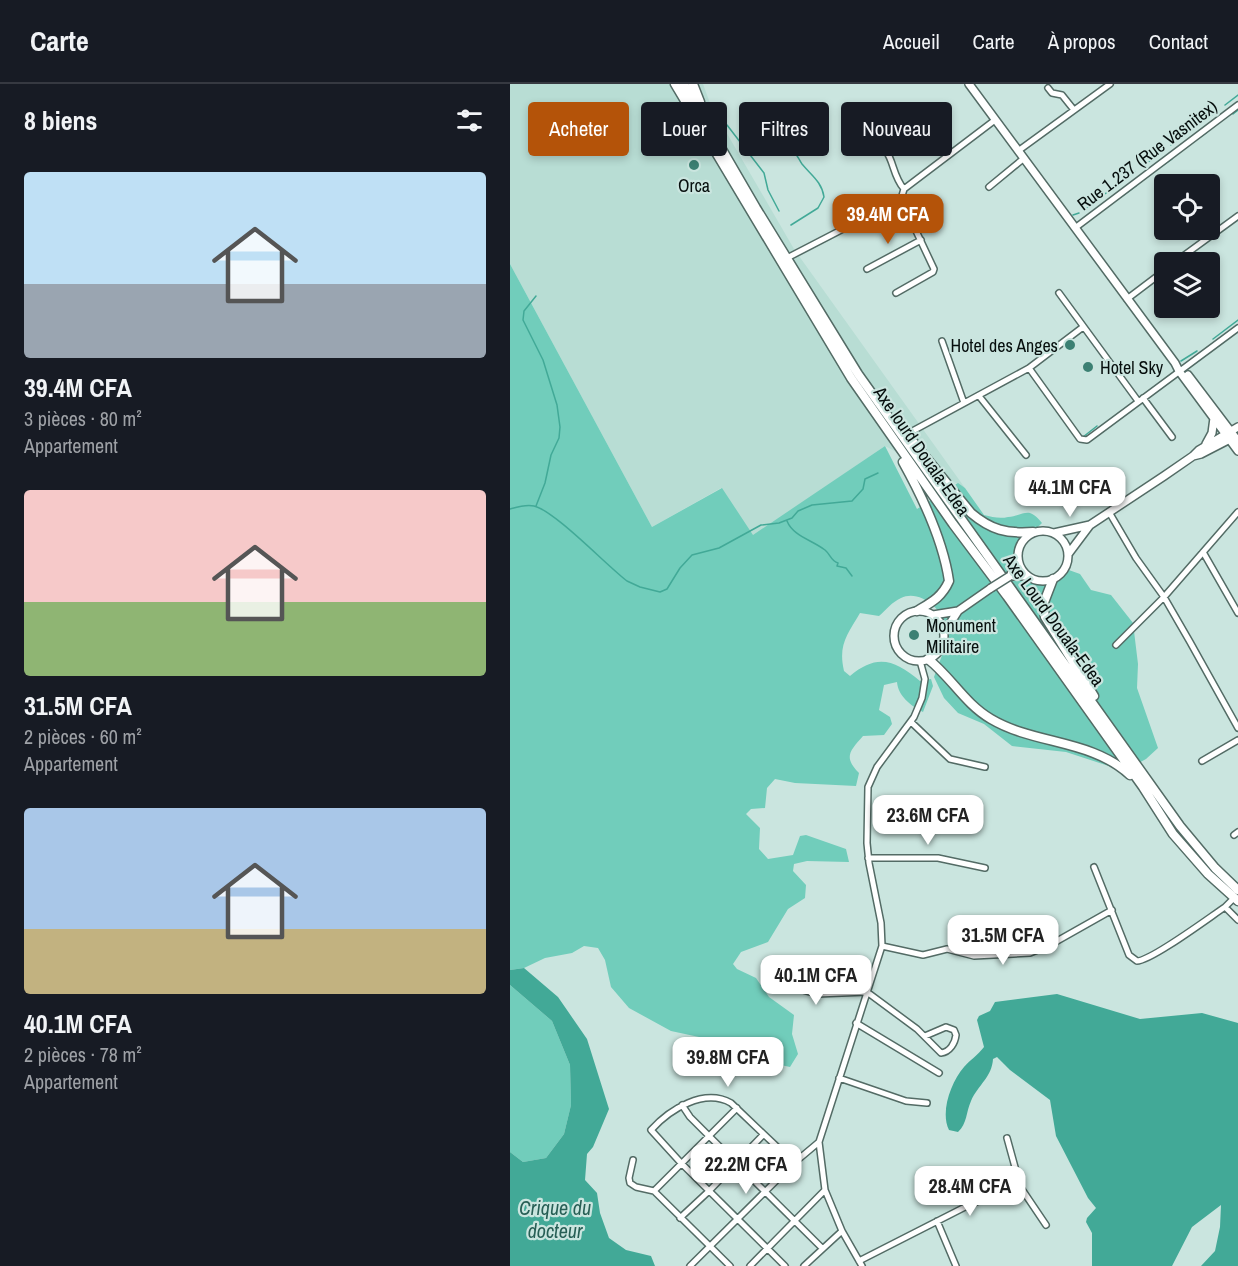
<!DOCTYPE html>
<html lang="fr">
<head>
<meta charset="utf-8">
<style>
  body { margin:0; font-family:"Archivo Narrow",sans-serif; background:#20242c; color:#f1f3f6; height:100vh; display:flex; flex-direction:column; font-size:22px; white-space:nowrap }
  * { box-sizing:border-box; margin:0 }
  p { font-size:20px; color:#9ea1a6 }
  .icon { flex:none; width:33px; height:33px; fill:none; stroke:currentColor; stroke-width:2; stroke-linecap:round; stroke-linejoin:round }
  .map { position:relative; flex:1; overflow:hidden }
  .panel { display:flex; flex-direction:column; background:#171b24; width:510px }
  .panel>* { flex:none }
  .banner { position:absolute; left:18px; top:18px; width:570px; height:54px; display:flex; gap:12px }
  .controls { position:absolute; left:644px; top:90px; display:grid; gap:12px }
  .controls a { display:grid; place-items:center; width:66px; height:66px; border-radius:6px; background:#171b24; box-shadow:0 3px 9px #0003; font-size:30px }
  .price { position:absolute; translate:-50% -51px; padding:0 14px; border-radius:12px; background:#fff; color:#222; font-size:20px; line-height:39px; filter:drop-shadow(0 2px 3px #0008) }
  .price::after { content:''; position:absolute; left:50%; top:36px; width:18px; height:14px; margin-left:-9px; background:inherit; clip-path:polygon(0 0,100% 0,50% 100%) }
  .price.selected { background:#b45309; color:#fff }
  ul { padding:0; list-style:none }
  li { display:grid; align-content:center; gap:12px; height:318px; padding:0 24px }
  li span { display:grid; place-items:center; height:186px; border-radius:6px; color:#555 }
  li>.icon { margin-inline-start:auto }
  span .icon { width:108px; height:108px; fill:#fffc; stroke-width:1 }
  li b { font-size:26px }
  h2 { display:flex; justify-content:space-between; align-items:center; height:72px; padding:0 24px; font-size:26px }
  .chip { padding:0 21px; border-radius:6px; background:#171b24; box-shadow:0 3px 9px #0003; font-size:21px; line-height:54px }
  .chip.selected { background:#b45309; color:#fff }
  header { display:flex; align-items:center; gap:36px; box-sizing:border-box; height:84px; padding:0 30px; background:#171b24; border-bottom:2px solid #363941 }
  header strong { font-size:28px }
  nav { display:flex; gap:33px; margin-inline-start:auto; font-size:21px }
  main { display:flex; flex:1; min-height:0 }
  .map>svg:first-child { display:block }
  .built { fill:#b8ddd4 }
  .green { fill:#71cdbb }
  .water { fill:#42a997 }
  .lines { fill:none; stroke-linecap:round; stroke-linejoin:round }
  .stream { stroke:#42a997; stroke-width:1.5 }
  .minor-casing { stroke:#536b65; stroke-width:8 }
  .secondary-casing { stroke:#536b65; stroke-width:10 }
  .trunk-casing { stroke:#536b65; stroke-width:11 }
  .minor { stroke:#fff; stroke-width:5 }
  .secondary { stroke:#fff; stroke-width:7 }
  .trunk { stroke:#fff; stroke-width:8 }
  .secondary-bridge-casing { stroke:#536b65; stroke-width:10; stroke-linecap:butt }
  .secondary-bridge { stroke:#fff; stroke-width:7 }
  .poi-dot { fill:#3c8073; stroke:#cae5df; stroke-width:2 }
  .labels { text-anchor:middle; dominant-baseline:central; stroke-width:4.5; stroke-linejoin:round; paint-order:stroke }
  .street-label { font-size:18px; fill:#060e0d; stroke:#cae5df }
  .poi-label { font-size:18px; fill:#060e0d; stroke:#cae5df; text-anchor:start }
  .water-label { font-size:20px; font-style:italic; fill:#275f55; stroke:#cae5df }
</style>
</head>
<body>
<header>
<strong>Carte</strong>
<nav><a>Accueil</a><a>Carte</a><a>À propos</a><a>Contact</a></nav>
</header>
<main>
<section class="panel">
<h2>8 biens<svg class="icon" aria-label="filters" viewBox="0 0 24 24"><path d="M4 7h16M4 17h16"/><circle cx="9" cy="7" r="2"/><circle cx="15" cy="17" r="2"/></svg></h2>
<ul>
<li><span style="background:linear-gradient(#bfe0f5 60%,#9aa5b1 0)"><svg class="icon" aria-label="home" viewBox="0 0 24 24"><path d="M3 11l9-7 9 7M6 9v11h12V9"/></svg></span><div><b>39.4M CFA</b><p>3 pièces · 80 m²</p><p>Appartement</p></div></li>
<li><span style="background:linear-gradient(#f6c9c9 60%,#8fb573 0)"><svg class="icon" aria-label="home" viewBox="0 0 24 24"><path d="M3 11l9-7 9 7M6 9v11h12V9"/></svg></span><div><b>31.5M CFA</b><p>2 pièces · 60 m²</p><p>Appartement</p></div></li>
<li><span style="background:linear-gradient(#a9c7e8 65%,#c2b280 0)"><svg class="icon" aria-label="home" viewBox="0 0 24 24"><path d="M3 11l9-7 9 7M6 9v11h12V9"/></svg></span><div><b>40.1M CFA</b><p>2 pièces · 78 m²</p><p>Appartement</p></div></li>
</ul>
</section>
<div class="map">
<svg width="728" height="1182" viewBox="0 0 728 1182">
  <rect width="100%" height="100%" fill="#cae5df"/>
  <path class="built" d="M 0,0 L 193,0 L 201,22 L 284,165 L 455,404 L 375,362 L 243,452 L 211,404 L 142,443 L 0,180 Z"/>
  <path class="green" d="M 0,180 L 142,443 L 212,404 L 243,451 L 375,362 L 407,425 L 448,399 L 455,404 L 474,431 C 482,433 490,435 498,433 C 516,431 518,422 532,439 C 525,446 514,453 510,463 C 498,491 537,510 556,485 L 570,490 L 581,506 L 601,511 L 623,539 L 628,580 L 627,604 L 648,664 L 636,675 L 614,687 L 556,668 L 502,662 L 474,640 L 448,629 L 434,614 L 424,593 C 429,578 439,559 436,543 C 433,525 409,505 391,514 C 382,518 376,526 369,532 L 350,529 C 337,551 328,561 334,587 L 340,592 C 367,569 385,576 410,597 L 421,595 L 423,602 L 413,628 C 401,622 388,612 387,598 L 374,601 L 369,626 L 380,633 L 382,640 L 374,651 L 353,652 C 340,667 333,673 349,689 L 346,702 L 285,699 L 265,695 L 257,704 L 255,724 L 241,725 L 236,730 L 250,744 L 249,765 L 258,775 L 283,771 L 290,752 L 296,751 L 336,765 L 339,778 L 297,777 L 284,780 L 283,787 L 296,801 L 295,814 L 278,825 L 258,858 L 231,868 L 223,880 L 227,885 L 246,894 L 259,913 L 284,931 L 282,950 L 288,970 L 280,983 L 271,981 L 262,970 L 241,974 L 227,972 L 206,964 L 189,953 L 161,947 L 119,924 L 101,903 L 95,876 L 88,864 L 74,862 L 62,869 L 35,874 L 14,884 L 0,886 Z
    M 0,901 L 42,937 L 60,981 L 61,1021 L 54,1050 L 36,1074 L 13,1078 L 0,1068 Z"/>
  <path class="water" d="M 14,884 L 48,913 L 77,955 L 99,1025 L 83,1063 L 77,1070 L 75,1096 L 87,1109 L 90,1129 L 99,1154 L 116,1166 L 141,1172 L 145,1182 L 0,1182 L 0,1068 L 13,1078 L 36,1074 L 54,1050 L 61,1021 L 60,981 L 42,937 L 0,901 L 0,886 Z
    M 547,910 L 630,935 L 692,929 L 728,939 L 728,1182 L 691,1182 L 705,1167 L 710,1143 L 711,1121 L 682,1143 L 662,1182 L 582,1182 L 582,1149 L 576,1138 L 577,1134 L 586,1124 L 578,1114 L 546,1052 L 540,1016 L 500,986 L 487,973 L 483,975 C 482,993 468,1001 461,1017 C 456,1028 457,1040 448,1048 L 439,1046 C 430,1028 441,998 454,983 C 460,976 468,971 474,963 L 467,936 L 469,932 L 480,927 L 485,918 Z"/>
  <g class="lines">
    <path class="stream" d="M 715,21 L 728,11
      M 723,30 L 728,26
      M 697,35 L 707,27
      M 217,41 L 254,89 L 258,106 L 269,127
      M 678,49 L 688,41
      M 689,54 L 696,49
      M 661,61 L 673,53
      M 280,65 C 287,69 288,74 292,80 C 301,91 312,98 314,113 L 308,124 L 281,141
      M 648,71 L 654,66
      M 637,79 L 641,76
      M 652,82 L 662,75
      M 631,83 L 635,81
      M 613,97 L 625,88
      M 592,112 L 603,104
      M 611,113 L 626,102
      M 575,125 L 590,114
      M 563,131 L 569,129
      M 26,212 L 14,227 L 13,236 L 33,276 L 47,321 L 50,343 L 49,354 L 41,371 L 35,399 L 26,422
      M 703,255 L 728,236
      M 671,277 L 687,267
      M 573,353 L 587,342
      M 0,425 C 7,423 16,420 24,422 C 45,427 96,481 117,497 L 130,503 L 150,508 L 157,505 L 170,484 L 182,471 L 209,464 L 251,441 L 269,439 L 282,434 L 288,427 L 302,421 L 342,417 L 353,405 L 355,395 L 368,389
      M 277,437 C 283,452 302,456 315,466 C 321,471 321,477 328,479 L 327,482 L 336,484 L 342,492"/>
    <g class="minor-casing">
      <path id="minor" d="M 538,4 L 542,9 L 552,11 L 564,26
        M 348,35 C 355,47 367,55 376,67 C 384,78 383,92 394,105
        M 508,67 L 600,0
        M 479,103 L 513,75
        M 565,144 L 728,21
        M 277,174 L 391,115
        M 665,178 L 728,132
        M 357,185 L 411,156
        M 386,209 L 423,188 L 424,185 L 391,115 L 394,105 L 485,36
        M 549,209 L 628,317
        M 617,215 L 654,187
        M 432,257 L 454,319
        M 519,284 L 573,243
        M 469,312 L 516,371
        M 633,314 L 662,353
        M 397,350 L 519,284 L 570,355 L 577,356 L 728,244
        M 599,428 L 626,474 L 654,513 L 680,558 L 728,644
        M 693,468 L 728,529
        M 606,561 L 654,513 L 728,428
        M 401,638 L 440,675 L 475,683
        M 692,677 L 728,656
        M 724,751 L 728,748
        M 358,774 L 428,774 L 475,784
        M 584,783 L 619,871 L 627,877 C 641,877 700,833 715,823 L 724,814
        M 715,823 L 728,836
        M 372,862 L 413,871 L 437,865 L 464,872 L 520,869 L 540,861 L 602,826
        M 260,897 L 307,910 L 357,908 L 407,945 L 431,969 C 440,968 445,959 446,951 L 444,946 L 436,943 L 415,952
        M 346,939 L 429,989
        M 329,994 L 396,1017 L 417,1019
        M 172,1021 L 180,1033 L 199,1052 L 312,1164
        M 123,1076 L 119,1094 L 120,1099 L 126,1103 L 144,1107 L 220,1182
        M 507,1098 L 536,1141
        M 144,1107 L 227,1024
        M 170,1134 L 199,1107 L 253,1051
        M 427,1137 L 446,1182
        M 349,1177 L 459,1121 L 505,1101 L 508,1094 L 497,1054
        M 180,1182 L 284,1079 L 309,1058
        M 240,1182 L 315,1106
        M 275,1182 L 171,1079 L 141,1046 C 160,1025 194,1004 221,1019 L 284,1079
        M 294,1182 L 332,1147
        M 352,1182 L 332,1147 L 315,1106 L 309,1058 L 372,862 L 371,839 L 359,779 L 357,759 L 358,703 L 367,683 L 404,633 L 412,614 L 415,595 L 410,577"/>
    </g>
    <g class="secondary-casing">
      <path id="secondary" d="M 459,0 L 665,279 L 669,287 L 728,367
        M 678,291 L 728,357
        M 696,360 L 702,349 L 704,334
        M 683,372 L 691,370 L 722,354
        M508 472a25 25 0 1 1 50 0a25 25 0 1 1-50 0Z
        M 544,449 L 580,441
        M 559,469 L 580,441 L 654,392 L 683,372 L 689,366 L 728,343
        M 508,475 L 500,492 L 517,492
        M384 552a25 25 0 1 1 50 0a25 25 0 1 1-50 0Z
        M 423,531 L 448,527
        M 434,549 L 448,527 L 481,504"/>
    </g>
    <g class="trunk-casing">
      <path id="trunk" d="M 165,0 L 341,294 L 443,440 L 497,512 L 633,703 L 663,750 L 698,790 L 728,817
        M 174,0 L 246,124 L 348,290 L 670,742 L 705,784 L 728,806
        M 183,0 L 190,18
        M 396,349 L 461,429 C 481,446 497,450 523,448
        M 393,378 C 413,414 433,456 439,497 C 432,513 422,518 407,527
        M 543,495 L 533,521 L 535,533 L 584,612
        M 418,575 C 441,593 455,620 481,635 C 525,661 581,655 620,691"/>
    </g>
    <use href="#minor" class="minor"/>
    <use href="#secondary" class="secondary"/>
    <use href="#trunk" class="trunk"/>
    <g class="secondary-bridge-casing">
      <path id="secondary-bridge" d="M 481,504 L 500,492"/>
    </g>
    <use href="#secondary-bridge" class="secondary-bridge"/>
  </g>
  <g class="poi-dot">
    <circle cx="184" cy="81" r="6"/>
    <circle cx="560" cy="261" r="6"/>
    <circle cx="578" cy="283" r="6"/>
    <circle cx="404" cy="551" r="6"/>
  </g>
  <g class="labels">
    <g class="street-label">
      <text transform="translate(637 71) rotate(-37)">Rue 1.237 (Rue Vasnitex)</text>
      <text transform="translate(412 367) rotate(55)">Axe lourd Douala-Edea</text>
      <text transform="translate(544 536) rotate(54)">Axe Lourd Douala-Edea</text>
    </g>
    <g class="poi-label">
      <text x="184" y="101" text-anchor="middle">Orca</text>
      <text x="548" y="261" text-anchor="end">Hotel des Anges</text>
      <text x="590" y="283">Hotel Sky</text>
      <text x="416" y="541">Monument<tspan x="416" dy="21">Militaire</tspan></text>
    </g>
    <g class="water-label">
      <text x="45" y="1123">Crique du<tspan x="45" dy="23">docteur</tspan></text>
    </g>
  </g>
</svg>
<div class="controls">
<a><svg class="icon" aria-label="locate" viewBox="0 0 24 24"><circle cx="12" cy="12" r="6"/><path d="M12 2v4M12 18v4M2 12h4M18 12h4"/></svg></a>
<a><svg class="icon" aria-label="layers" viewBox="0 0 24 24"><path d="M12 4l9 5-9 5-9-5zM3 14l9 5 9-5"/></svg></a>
</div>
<b class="price selected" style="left:378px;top:161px">39.4M CFA</b>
<b class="price" style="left:560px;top:434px">44.1M CFA</b>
<b class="price" style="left:418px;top:762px">23.6M CFA</b>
<b class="price" style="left:493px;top:882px">31.5M CFA</b>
<b class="price" style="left:306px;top:922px">40.1M CFA</b>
<b class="price" style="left:218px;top:1004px">39.8M CFA</b>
<b class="price" style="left:236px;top:1111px">22.2M CFA</b>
<b class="price" style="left:460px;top:1133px">28.4M CFA</b>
<div class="banner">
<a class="chip selected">Acheter</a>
<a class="chip">Louer</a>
<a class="chip">Filtres</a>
<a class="chip">Nouveau</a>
</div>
</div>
</main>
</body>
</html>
